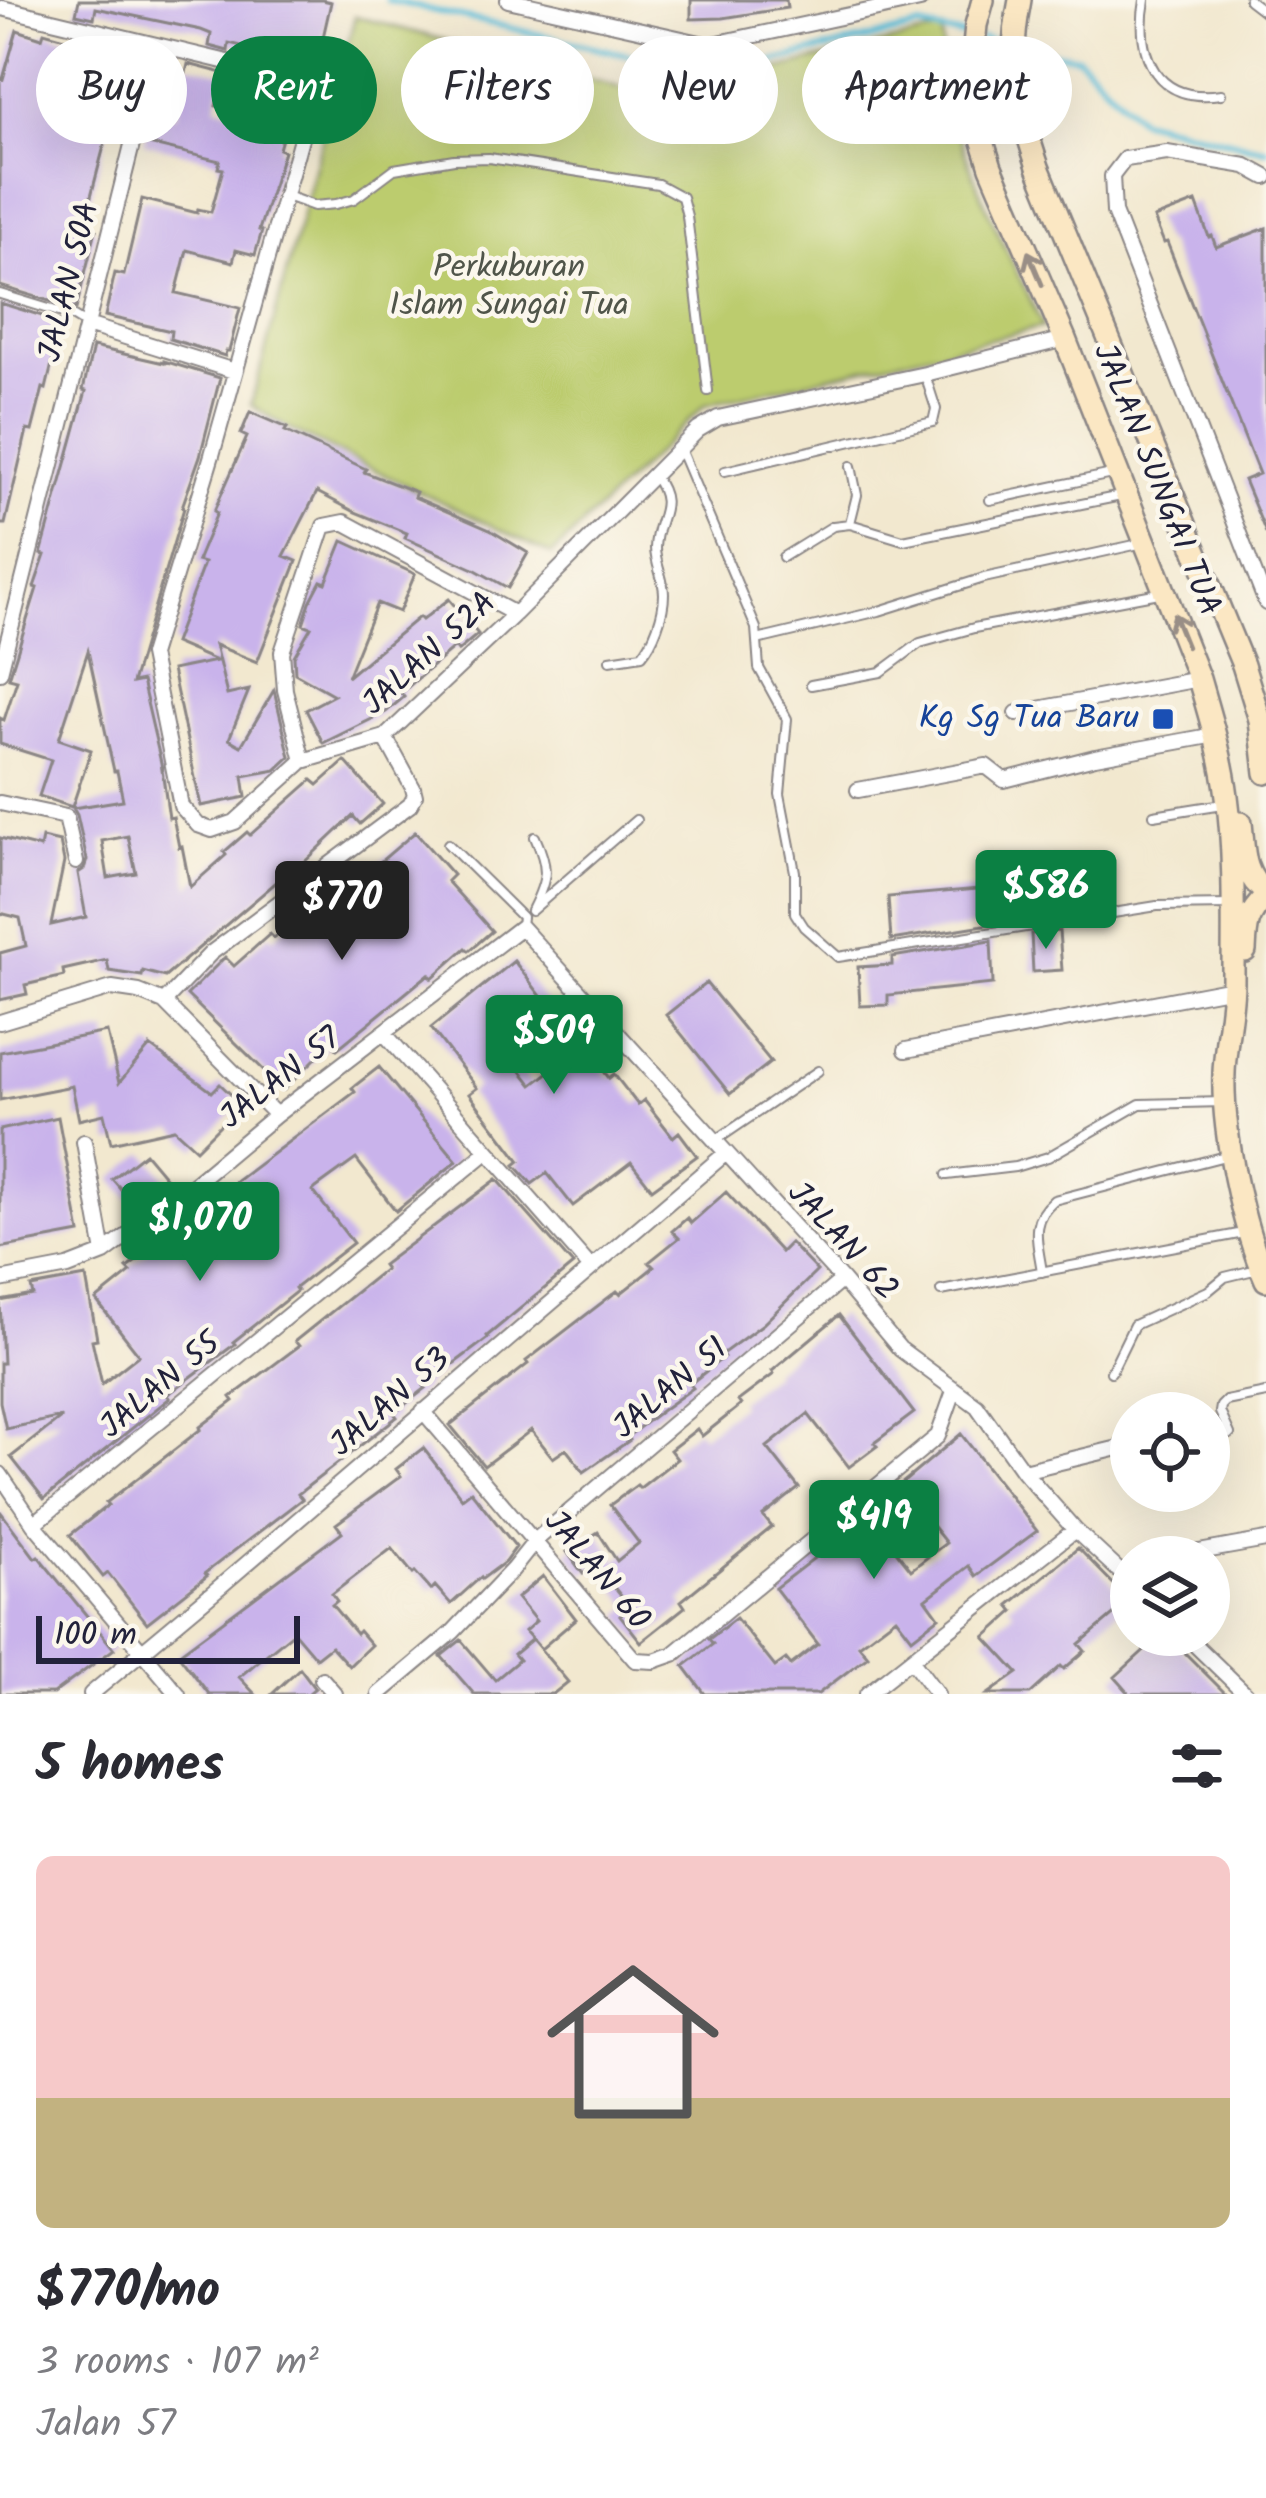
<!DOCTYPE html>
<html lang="en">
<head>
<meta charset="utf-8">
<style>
  body { margin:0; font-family:Kalam,sans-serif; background:#f2f2f3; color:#2b2b33; height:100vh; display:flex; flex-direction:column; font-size:45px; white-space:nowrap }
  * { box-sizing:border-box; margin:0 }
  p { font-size:39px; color:#7c7c81 }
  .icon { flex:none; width:66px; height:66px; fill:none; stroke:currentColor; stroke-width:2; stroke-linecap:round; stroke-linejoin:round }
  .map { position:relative; height:1694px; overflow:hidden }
  .side { display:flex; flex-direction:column; background:#fff; flex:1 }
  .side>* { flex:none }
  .guide { position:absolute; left:36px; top:36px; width:1194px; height:108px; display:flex; gap:24px }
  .tools { position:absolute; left:1110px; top:1392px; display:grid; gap:24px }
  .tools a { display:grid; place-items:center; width:120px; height:120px; border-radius:50%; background:#fff; box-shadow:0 12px 48px #0002; font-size:60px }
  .scale { position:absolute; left:36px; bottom:30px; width:264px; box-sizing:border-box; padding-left:12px; border:6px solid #22223b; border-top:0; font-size:33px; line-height:42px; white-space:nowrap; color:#22223b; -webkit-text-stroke:9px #fbf7ec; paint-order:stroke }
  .price { position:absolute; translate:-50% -102px; padding:0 27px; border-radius:12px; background:#0b8043; color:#fff; font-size:39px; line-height:78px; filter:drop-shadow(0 3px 6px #0008) }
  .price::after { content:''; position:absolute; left:50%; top:72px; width:36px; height:27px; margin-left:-18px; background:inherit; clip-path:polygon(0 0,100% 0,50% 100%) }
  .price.active { background:#222; color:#fff }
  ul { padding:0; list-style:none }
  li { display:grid; align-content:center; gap:24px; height:636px; padding:0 36px }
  li span { display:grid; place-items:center; height:372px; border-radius:18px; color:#555 }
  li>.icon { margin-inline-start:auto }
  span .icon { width:216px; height:216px; fill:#fffc; stroke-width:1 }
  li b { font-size:51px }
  h2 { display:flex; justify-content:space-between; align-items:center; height:144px; padding:0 36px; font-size:51px }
  .tag { padding:0 42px; border-radius:54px; background:#fff; box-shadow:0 12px 48px #0002; font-size:42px; line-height:108px }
  .tag.active { background:#0b8043; color:#fff }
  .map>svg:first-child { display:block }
  .green { fill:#bccc6e; stroke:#6f7754; stroke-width:3 }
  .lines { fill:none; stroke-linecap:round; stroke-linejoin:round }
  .stream { stroke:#5cbfda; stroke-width:6 }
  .building { fill:#c9b3eb; fill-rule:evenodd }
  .lane-casing { stroke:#8a8585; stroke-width:12 }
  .street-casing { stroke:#8a8585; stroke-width:18 }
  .secondary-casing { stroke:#8a8585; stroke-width:26 }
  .lane { stroke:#fff; stroke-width:8 }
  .street { stroke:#fff; stroke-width:14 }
  .secondary { stroke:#fbe7c3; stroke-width:21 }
  .oneway { stroke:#998e86 }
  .transit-dot { fill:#1a4fb4; stroke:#fbf7ec; stroke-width:4.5 }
  .labels { text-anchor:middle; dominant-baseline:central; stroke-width:9; stroke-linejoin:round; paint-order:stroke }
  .park-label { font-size:33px; fill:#50554a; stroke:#fbf7ec }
  .street-label { font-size:33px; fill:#22223b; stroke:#fbf7ec }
  .transit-label { font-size:33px; fill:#164399; stroke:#fbf7ec; text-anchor:end }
</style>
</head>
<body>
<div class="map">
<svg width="1266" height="1694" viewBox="0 0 1266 1694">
  <rect width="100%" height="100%" fill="#fbf7ec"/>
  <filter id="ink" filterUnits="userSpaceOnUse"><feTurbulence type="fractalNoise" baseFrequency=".00833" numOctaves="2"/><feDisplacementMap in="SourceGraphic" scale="24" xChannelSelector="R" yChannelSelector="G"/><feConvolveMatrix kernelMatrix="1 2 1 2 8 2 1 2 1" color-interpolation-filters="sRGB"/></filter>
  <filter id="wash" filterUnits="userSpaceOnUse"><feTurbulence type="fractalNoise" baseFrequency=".004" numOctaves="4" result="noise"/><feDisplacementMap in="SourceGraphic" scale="48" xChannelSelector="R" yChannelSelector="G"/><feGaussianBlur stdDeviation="2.7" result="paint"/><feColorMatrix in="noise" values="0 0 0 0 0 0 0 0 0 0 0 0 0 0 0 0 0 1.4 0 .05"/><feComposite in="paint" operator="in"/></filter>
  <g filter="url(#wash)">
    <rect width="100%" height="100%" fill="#f2e8cf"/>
    <path class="green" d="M 355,16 L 674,102 L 715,84 L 942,30 C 943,137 1000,233 1043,327 L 705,405 L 552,555 L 287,428 L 251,405 Z"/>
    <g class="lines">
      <path class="stream" d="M 387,0 L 717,75 L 919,27 L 969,37
        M 982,39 L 1078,57 L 1139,119 L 1266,150"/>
    </g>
    <g id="blocks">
      <path class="building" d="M 79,0 L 322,0 L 331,2 L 315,73 L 270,61 L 272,53 L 229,43 L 228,51 L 209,46 L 211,34 L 201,30 L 96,8 L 94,18 L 76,14 Z
        M 691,0 L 786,0 L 787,8 L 723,18 L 691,19 Z
        M 17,30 L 42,38 L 44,32 L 76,41 L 74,48 L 105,56 L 103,63 L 124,69 L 83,227 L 96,230 L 76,309 L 0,286 L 0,78 L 3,79 Z
        M 188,64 L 223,73 L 216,106 L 286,125 L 279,149 L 284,151 L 259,230 L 262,231 L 255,255 L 236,250 L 233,262 L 187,250 L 176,293 L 240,308 L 229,351 L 226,351 L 225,356 L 170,339 L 171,331 L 105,316 L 115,273 L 124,275 L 142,199 L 197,213 L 198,209 L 211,212 L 223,169 L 218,168 L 220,161 L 144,143 L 152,110 L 176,116 Z
        M 1196,202 L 1209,237 L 1212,236 L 1216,247 L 1266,228 L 1266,533 L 1244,480 L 1259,474 L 1167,242 L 1164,243 L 1154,218 Z
        M 0,303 L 62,322 L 46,389 L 43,388 L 32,431 L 27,430 L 5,524 L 0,524 Z
        M 93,347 L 164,363 L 164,361 L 220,378 L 200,456 L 182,507 L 184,508 L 132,683 L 142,681 L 161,763 L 169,818 L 173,817 L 179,847 L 182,846 L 190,887 L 226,855 L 224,852 L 247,832 L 250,835 L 312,780 L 318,785 L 345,761 L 383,804 L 360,824 L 353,816 L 296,870 L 294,867 L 165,977 L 143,971 L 142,976 L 109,971 L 107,960 L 63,970 L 64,976 L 25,985 L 27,994 L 0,1000 L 0,953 L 26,946 L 20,918 L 0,913 L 0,838 L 40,848 L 42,838 L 60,842 L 64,862 L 51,925 L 86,917 L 78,873 L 84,869 L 87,860 L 77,815 L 73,808 L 123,800 L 117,771 L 114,771 L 88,651 L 59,739 L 91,750 L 72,807 L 39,796 L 51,760 L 0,744 L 0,718 L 4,720 L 17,680 L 9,678 L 37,588 L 34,587 L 45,555 L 41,554 L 86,391 L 83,390 ZM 128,836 L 136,873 L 108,878 L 102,841 Z
        M 250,412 L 287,428 L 285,431 L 366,469 L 364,472 L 416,492 L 414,497 L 490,530 L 528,553 L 508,588 L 474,569 L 405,538 L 407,533 L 355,512 L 317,492 L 284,556 L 297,561 L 257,662 L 215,645 L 227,695 L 249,690 L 229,739 L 241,746 L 274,690 L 290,757 L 276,770 L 243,776 L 246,797 L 201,806 L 172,670 L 216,661 L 174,643 L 204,563 L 197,561 L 217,513 L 214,511 L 247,437 L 241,434 Z
        M 343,541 L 415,574 L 399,612 L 377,603 L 347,677 L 419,617 L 422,620 L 449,599 L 478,634 L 458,651 L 455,647 L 424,673 L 401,693 L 404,697 L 386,712 L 323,743 L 306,710 L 334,695 L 295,673 L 294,656 L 311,627 L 303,624 L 310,602 L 321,581 L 326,583 Z
        M 415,832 L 453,875 L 447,881 L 492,931 L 469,951 L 466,948 L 432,978 L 429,974 L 337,1049 L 331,1043 L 284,1090 L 187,995 L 225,957 L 234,966 L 270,934 L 274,938 L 308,907 L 312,911 L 340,886 L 345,892 Z
        M 1019,882 L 1021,919 L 891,940 L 888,897 L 990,888 L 990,883 Z
        M 1059,931 L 1062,970 L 1033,972 L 1031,934 Z
        M 991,941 L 993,984 L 888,995 L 888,1005 L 860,1006 L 858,967 L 892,965 L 892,957 Z
        M 514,961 L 554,1013 L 505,1051 L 532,1085 L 584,1045 L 609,1078 L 614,1074 L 638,1105 L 644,1100 L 673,1137 L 679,1132 L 697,1156 L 652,1189 L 631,1162 L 573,1206 L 547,1173 L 532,1184 L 515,1165 L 520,1161 L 469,1094 L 477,1088 L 431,1028 Z
        M 706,983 L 771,1062 L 730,1094 L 666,1015 Z
        M 107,1032 L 119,1083 L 150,1046 L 212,1092 L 220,1084 L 241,1104 L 196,1149 L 174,1129 L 111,1143 L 104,1114 L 79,1120 L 72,1086 L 0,1100 L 0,1052 Z
        M 379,1067 L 457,1161 L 396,1211 L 356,1159 L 316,1188 L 313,1191 L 353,1243 L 295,1288 L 297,1291 L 233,1342 L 235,1344 L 167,1395 L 170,1398 L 44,1499 L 11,1457 L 62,1417 L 6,1429 L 0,1402 L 0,1363 L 3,1363 L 0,1301 L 33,1295 L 31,1287 L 86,1277 L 97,1339 L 92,1340 L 102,1384 L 139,1355 L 96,1300 L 131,1272 L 127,1268 L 155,1247 L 156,1249 L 228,1192 L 226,1189 L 355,1092 L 352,1088 Z
        M 58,1117 L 80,1233 L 0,1248 L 0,1130 Z
        M 145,1153 L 166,1178 L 134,1204 L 112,1179 Z
        M 497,1179 L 573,1265 L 487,1336 L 488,1338 L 424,1386 L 426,1388 L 394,1413 L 397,1417 L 298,1494 L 302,1499 L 205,1573 L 207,1576 L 147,1623 L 108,1573 L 103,1577 L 70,1535 L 108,1505 L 106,1503 L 201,1429 L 200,1427 L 234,1401 L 231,1397 L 299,1346 L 295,1341 L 385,1269 L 382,1265 Z
        M 726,1192 L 781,1252 L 790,1243 L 817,1271 L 763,1324 L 722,1354 L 724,1357 L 690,1384 L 693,1388 L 665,1408 L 628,1436 L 630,1440 L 584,1472 L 566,1449 L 553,1458 L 531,1430 L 484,1466 L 450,1425 L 528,1364 L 526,1361 L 617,1291 L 620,1294 L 654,1267 L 649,1262 L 679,1238 L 672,1231 L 687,1218 L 691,1223 Z
        M 839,1315 L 914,1413 L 874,1443 L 877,1446 L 849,1467 L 808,1414 L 767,1447 L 799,1488 L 763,1516 L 772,1527 L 681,1601 L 685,1607 L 641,1642 L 620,1615 L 630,1607 L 596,1565 L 583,1574 L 567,1552 L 598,1532 L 617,1561 L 639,1543 L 610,1505 L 637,1485 L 640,1488 L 677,1459 L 670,1450 L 697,1429 L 702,1436 L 741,1405 L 738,1401 L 774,1374 L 772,1371 Z
        M 961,1434 L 1037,1531 L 976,1576 L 969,1566 L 926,1599 L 939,1617 L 912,1638 L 896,1617 L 859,1645 L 868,1656 L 818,1694 L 705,1694 L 684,1666 L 713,1644 L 709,1639 L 736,1618 L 775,1667 L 786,1659 L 791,1665 L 818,1644 L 775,1588 L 869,1516 L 911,1570 L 946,1543 L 900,1485 Z
        M 423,1448 L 462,1498 L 471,1491 L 516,1547 L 505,1562 L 482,1579 L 481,1577 L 451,1604 L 435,1586 L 431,1590 L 415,1572 L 413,1574 L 392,1548 L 332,1594 L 337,1601 L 332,1605 L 356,1634 L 359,1631 L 371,1645 L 349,1666 L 331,1646 L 316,1658 L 294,1632 L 239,1677 L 255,1694 L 209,1694 L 178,1654 L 342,1532 L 336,1524 L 401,1476 L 396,1469 Z
        M 0,1511 L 35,1558 L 38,1556 L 114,1649 L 53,1694 L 0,1694 Z
        M 1078,1548 L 1130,1601 L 1079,1644 L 1085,1651 L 1064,1669 L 1061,1666 L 1030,1694 L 988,1694 L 1018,1673 L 985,1637 L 1014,1611 L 1009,1605 Z
        M 543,1576 L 576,1619 L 541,1649 L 525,1631 L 536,1621 L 517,1598 Z
        M 1155,1635 L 1167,1635 L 1226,1694 L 1130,1694 L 1115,1677 L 1151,1644 L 1148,1641 Z
        M 532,1639 L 568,1682 L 553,1694 L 474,1694 L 441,1656 L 461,1640 L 495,1680 L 519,1660 L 514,1654 Z
        M 300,1668 L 315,1688 L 308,1694 L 272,1694 Z"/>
    </g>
  </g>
  <g filter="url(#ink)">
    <use href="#blocks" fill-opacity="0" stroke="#8a8585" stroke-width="3"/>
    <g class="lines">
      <g class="lane-casing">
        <path id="lane" d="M 1145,0 C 1135,55 1156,104 1221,94
          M 1249,0 L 1266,13
          M 286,196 L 314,206 L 336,204 L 354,199 L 394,169 L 454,159 L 489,158 L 658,184 L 682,197 L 687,216 L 708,391
          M 0,294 L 72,316 L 87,325
          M 680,449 L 756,628 L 759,668 L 787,719 L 780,794 L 795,872 L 795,913 L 804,927 L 838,957 L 1157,906 L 1231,905
          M 725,471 L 933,422 L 936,409 L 925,375
          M 990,500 L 1112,474
          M 850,523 L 857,495 L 851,466
          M 783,557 L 833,526 L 850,524 L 903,540 L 1126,495
          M 757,640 L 879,611 L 984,578 L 1139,544
          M 610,660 L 642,655 C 654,641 664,614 664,594 C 664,579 655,563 655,548 C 656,515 677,508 654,476
          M 811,685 L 881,672 L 920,643 L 974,628 L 1159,593
          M 1154,815 L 1223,804
          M 448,844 L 522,917 L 521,925
          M 533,908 C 548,878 549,868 535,837
          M 531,911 L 636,820
          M 715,1141 L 818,1071
          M 947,1175 L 1015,1167 L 1048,1157 L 1140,1104 L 1224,1102
          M 1042,1272 C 1038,1242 1028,1222 1054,1200 L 1229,1155
          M 941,1291 L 1249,1232
          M 1111,1372 L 1134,1325 L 1208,1291 L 1225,1277 L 1258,1269
          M 1230,1434 L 1220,1412 L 1221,1406 L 1226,1401 L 1266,1393"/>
      </g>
      <g class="street-casing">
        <path id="street" d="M 508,0 L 709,45 L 920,0
          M 2,8 L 298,79 L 309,88 L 312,99 L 212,455 L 151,655 L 181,806 L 198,825 L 212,830 L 235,822 L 303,761 L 385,737 L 515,614 L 698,430 L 718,418 L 925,374 L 1065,339
          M 1266,177 L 1246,166 L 1167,153 L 1125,159 L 1112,176 L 1114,212 L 1266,603
          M 87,325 L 234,371
          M 0,672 L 157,45
          M 1017,713 L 1199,679
          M 303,761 L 285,690 L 282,652 L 324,526 L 344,522 L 515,614
          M 858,790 L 986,766 L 1004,780 L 1095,757 L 1215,735
          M 0,803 L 66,817 L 76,862
          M 164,1002 L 211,953 L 410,805 L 415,796 L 413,788 L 385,737
          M 0,1022 L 112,988 L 139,992 L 164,1002 L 276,1115
          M 384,1033 L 591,1268
          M 906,1050 L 1233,988
          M 84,1142 L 104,1253
          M 0,1280 L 68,1267 L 104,1253 L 165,1208 L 276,1115 L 521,927 L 842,1280 L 900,1349 L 977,1406 L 1023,1471 L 1075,1530 L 1131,1582
          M 423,1411 L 635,1660 L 654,1661 L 674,1654 L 938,1436 L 954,1391
          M 1023,1471 L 1131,1445
          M 0,1474 L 34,1524 L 178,1694
          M 34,1524 L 488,1151
          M 1171,1557 L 1266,1540
          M 1185,1635 L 1246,1694
          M 911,1659 L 937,1694
          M 322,1679 L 335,1694
          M 91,1694 L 223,1584 L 726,1153
          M 379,1694 L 453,1632 L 513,1569 L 536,1540 L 842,1280
          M 867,1694 L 1075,1530"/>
      </g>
      <g class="secondary-casing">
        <path id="secondary" d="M 983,0 L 976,25 L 972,68 L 976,120 L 991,167 L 1065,339 L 1199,679 C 1210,717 1222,756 1227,796 C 1235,856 1233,920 1233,981 C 1233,1011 1225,1042 1224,1073 C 1222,1132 1242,1226 1266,1280
          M 1020,0 C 1006,70 1017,102 1038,167 L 1243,665 L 1260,720 L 1266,773
          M 1241,823 C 1244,849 1242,876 1266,892
          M 1245,951 C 1246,926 1247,914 1266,897"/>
      </g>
      <use href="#lane" class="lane"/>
      <use href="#street" class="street"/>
      <use href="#secondary" class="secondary"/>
    </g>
    <defs><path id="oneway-shaft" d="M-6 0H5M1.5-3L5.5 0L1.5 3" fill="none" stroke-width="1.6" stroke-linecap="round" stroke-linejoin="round" transform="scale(3)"/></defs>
    <g class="oneway">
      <use href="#oneway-shaft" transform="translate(1035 268) rotate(-113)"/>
      <use href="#oneway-shaft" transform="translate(1180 630) rotate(-112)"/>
    </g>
  </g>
  <rect class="transit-dot" x="1151" y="707" width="24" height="24" rx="6"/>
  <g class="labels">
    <g class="park-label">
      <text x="509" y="268">Perkuburan<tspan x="509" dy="38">Islam Sungai Tua</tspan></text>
    </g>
    <g class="street-label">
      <text transform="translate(70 282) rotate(-76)">JALAN 50A</text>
      <text transform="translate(1156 480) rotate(68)">JALAN SUNGAI TUA</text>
      <text transform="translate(430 654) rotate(-42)">JALAN 52A</text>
      <text transform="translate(281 1079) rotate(-38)">JALAN 57</text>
      <text transform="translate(842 1242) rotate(48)">JALAN 62</text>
      <text transform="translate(161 1386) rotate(-40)">JALAN 55</text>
      <text transform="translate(671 1389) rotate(-40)">JALAN 51</text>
      <text transform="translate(391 1403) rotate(-41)">JALAN 53</text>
      <text transform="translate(596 1571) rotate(50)">JALAN 60</text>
    </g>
    <g class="transit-label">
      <text x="1139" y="719">Kg Sg Tua Baru</text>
    </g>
  </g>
</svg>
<div class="tools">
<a><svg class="icon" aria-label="locate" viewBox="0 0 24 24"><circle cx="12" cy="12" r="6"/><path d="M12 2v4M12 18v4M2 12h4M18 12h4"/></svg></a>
<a><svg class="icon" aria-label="layers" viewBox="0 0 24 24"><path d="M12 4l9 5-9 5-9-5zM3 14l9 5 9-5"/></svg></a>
</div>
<div class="scale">100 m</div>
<b class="price" style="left:1046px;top:952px">$586</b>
<b class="price active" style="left:342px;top:963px">$770</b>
<b class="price" style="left:554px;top:1097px">$509</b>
<b class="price" style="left:200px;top:1284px">$1,070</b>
<b class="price" style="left:874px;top:1582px">$419</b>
<div class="guide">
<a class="tag">Buy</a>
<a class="tag active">Rent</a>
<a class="tag">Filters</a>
<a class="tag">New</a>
<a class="tag">Apartment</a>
</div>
</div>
<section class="side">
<h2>5 homes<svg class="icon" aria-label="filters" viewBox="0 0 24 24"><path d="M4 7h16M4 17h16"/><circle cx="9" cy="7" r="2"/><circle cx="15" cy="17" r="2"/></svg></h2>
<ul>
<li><span style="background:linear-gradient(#f6c9c9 65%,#c2b280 0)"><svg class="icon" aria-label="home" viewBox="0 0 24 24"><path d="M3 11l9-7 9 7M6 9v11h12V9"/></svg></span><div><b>$770/mo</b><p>3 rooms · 107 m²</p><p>Jalan 57</p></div></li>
</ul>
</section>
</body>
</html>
